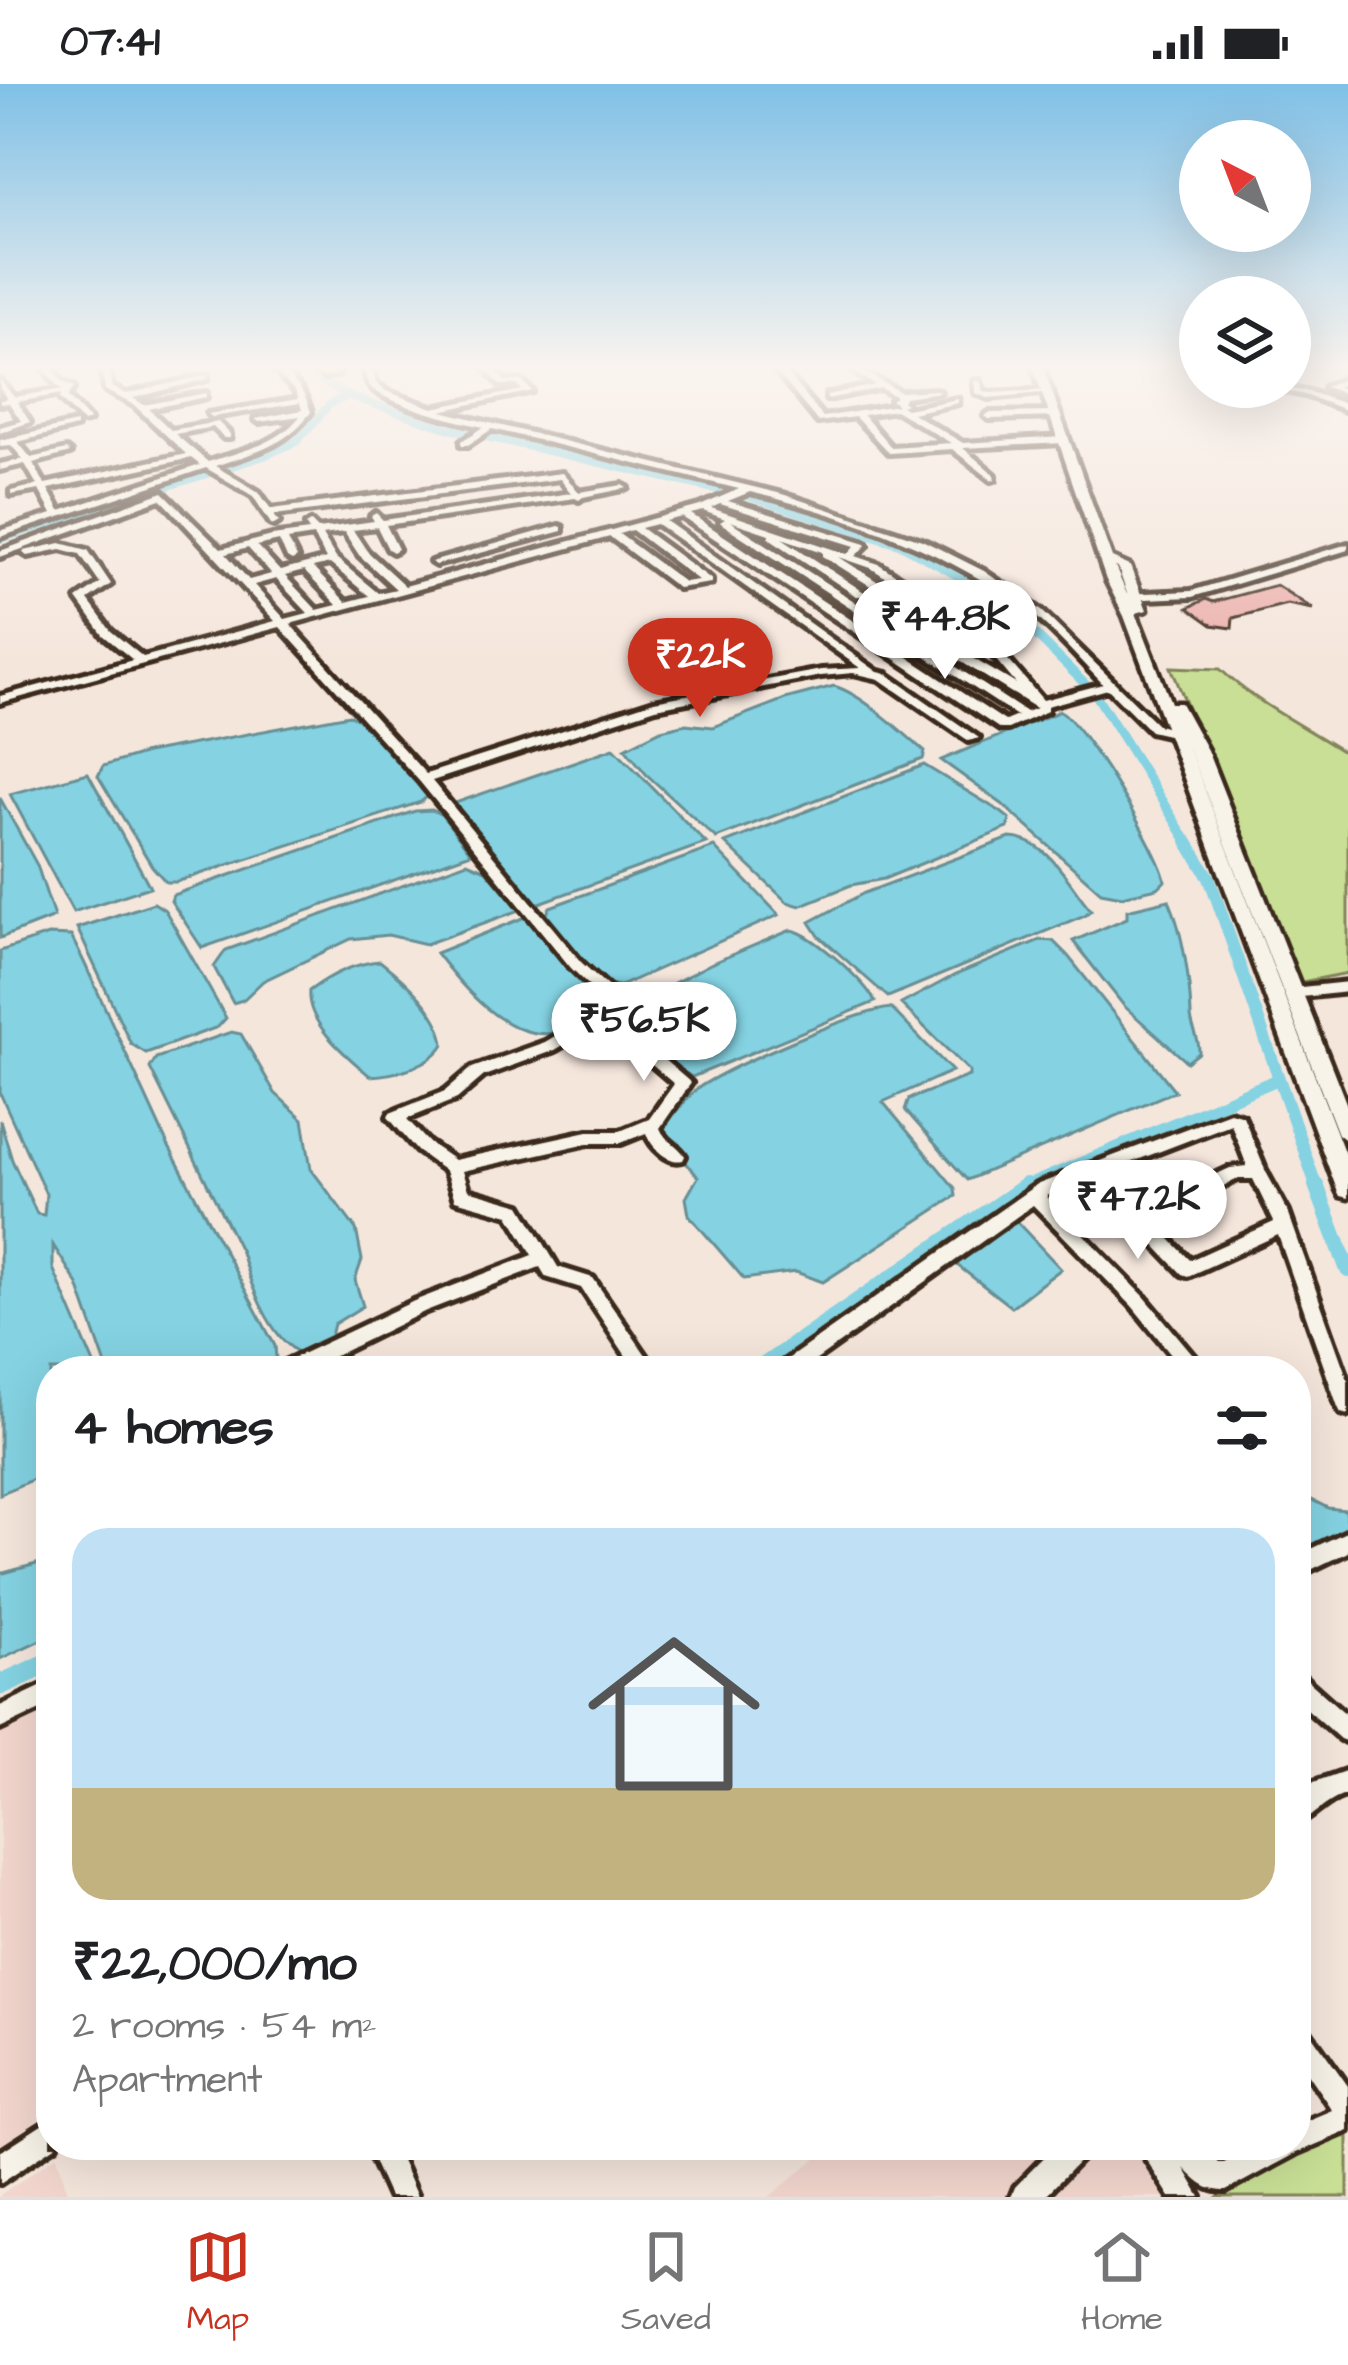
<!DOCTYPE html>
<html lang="en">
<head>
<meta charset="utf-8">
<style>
  body { margin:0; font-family:"Architects Daughter",sans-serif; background:#f6f6f6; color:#202124; height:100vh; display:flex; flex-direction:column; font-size:45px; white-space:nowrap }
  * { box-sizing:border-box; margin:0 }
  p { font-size:39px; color:#757577 }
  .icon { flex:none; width:66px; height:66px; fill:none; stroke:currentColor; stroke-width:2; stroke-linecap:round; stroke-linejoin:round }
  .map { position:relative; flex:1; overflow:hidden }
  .sheet { position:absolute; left:36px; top:1272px; width:1275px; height:804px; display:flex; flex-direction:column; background:#fff; border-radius:48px; box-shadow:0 12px 48px #0002 }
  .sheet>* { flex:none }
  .needle { width:78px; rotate:318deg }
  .buttons { position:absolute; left:1179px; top:36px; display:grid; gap:24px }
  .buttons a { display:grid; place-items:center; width:132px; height:132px; border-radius:50%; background:#fff; box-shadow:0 12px 48px #0002; font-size:60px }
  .price { position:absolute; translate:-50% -102px; padding:0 27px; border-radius:42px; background:#fff; color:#222; font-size:39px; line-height:78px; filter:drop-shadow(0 3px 6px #0008) }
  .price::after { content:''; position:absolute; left:50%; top:72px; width:36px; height:27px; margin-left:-18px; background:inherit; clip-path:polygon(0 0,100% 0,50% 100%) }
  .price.on { background:#c8321e; color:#fff }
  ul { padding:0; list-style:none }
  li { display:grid; align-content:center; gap:24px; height:636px; padding:0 36px }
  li+li { border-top:3px solid #e0e0e0 }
  li span { display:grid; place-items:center; height:372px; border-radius:36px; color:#555 }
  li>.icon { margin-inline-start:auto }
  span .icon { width:216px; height:216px; fill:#fffc; stroke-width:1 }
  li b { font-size:51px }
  h2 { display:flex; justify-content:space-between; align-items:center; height:144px; padding:0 36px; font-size:51px }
  .status { display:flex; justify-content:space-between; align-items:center; height:84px; padding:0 60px; background:#fff; direction:ltr }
  .status svg { height:33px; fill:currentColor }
  .tab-bar { display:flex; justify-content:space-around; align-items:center; height:168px; border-top:3px solid #e0e0e0; background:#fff; font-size:33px; color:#757577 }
  .tab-bar a { display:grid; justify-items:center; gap:6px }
  .tab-bar .on { color:#c8321e }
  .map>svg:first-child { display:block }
  .built { fill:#f2d6ce }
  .green { fill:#c8df95; stroke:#82845a; stroke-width:3 }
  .water { fill:#84d2e2; stroke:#678f94; stroke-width:3 }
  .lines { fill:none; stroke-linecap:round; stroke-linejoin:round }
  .canal-far4 { stroke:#84d2e2; stroke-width:8 }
  .canal-far3 { stroke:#84d2e2; stroke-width:9 }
  .canal-far2 { stroke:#84d2e2; stroke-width:12 }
  .canal-far1 { stroke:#84d2e2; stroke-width:16 }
  .canal { stroke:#84d2e2; stroke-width:21 }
  .building { fill:#ecb1ad; stroke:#3b2a1e; stroke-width:3 }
  .minor-casing { stroke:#3b2a1e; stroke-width:10 }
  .major-casing { stroke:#3b2a1e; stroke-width:9 }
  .minor { fill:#f7f3e8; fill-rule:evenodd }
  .major { fill:#f7f3e8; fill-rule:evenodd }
</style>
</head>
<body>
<div class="status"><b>07:41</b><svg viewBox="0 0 49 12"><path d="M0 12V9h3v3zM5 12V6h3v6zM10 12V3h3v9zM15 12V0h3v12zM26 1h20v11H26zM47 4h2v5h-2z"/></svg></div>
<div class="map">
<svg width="1348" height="2113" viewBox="0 0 1348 2113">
  <rect width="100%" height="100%" fill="#f5e6dc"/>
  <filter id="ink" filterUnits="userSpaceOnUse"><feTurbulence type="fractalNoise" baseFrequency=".00833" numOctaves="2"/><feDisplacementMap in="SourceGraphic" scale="24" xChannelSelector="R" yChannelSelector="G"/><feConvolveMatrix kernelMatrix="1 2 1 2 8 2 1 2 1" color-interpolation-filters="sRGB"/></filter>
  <g filter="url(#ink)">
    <path class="built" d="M 51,1620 L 51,2027 L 0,2062 L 0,1645 Z
      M 832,2061 L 1154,2061 L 1190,2113 L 769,2113 Z
      M 57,2071 L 69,2113 L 0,2113 L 0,2111 Z"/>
    <path class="green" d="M 1171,583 L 1220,585 C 1257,620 1305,643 1348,671 L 1348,889 L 1302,898 Z
      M 1324,2050 L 1348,2053 L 1348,2113 L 1219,2113 Z"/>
    <path class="water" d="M 834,602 C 860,609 904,649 925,668 L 923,675 L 716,754 L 646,690 L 625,664 L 661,646 L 686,640 L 713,643 L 785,615 Z
      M 1060,627 C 1082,637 1162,772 1165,797 L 1158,804 L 1122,812 L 1101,808 L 1002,720 L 941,676 Z
      M 349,631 C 371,636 413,691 428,712 L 421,718 L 176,798 L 166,798 L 152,782 L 98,692 L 103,682 L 146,669 Z
      M 614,664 L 706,759 L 540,819 L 532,818 L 455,727 L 455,719 Z
      M 924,681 L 1001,728 L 1010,735 L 1008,744 L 884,795 L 851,801 L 800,822 L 787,818 L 725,759 Z
      M 88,689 L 150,803 L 73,828 L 10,710 Z
      M 0,714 L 37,781 L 54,833 L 0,854 Z
      M 432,726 L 442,731 L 471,769 L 202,864 L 171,817 L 173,811 L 415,727 Z
      M 1010,754 C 1049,755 1069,801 1091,826 L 1085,831 L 888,913 L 819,852 L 810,838 L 864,809 Z
      M 714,763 L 779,831 L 620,902 C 588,898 565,856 546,832 L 550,823 Z
      M 467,778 L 486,786 L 520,826 L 426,860 L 388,851 L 351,855 L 263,897 L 243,916 L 233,919 L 214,883 L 226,866 Z
      M 1169,816 C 1183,848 1190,897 1191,931 C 1191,945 1200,954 1199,969 L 1187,978 L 1124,922 L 1073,857 L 1127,834 L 1127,826 Z
      M 154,819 L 165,826 L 226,934 L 218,943 L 146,969 L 131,960 L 77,844 Z
      M 528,832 L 602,916 L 598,929 C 584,936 568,947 553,949 C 506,956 462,903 436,869 Z
      M 791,846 C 811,848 869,901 875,918 L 692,993 L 665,976 L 622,935 L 626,924 L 712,879 Z
      M 48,851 L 71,852 L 84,878 L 167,1059 L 275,1262 L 276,1275 L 269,1287 L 108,1287 L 78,1201 L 53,1161 L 53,1184 L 97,1287 L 51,1287 L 51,1387 L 0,1410 L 0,1036 L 12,1076 L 37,1130 L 44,1131 L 46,1110 L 0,1009 L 0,867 Z
      M 1040,856 L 1053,857 L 1068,872 L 1175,1007 L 967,1096 L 905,1026 L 909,1015 L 969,992 L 969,987 L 901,920 L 955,891 Z
      M 380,877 C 404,896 441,929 444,960 C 431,982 394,991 370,992 C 347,972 306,940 309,907 C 329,892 355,879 380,877 Z
      M 891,924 L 952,987 L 883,1018 L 955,1104 L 956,1112 L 823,1198 L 796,1188 L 744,1195 L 689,1131 L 686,1114 L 698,1093 L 660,1047 L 664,1036 C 681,1027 685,1014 698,1004 C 731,982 853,928 891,924 Z
      M 231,948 L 241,950 L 275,1009 L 303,1035 L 311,1085 L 356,1145 L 362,1176 L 355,1196 L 363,1222 L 334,1240 L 330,1256 L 298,1268 C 269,1252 250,1199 241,1168 L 150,984 L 156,974 Z
      M 1017,1138 L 1061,1185 L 1011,1223 L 953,1178 Z
      M 1296,1408 L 1328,1424 L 1346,1426 L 1348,1447 L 1296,1477 Z
      M 51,1476 L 51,1551 L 0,1575 L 0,1490 Z"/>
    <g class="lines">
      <path class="canal-far4" d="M 299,283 L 348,312 L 447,344 L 749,413 L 899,460 L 959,493
        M 0,455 L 264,372 L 297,357 L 330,320 L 348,312"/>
      <path class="canal-far3" d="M 955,490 L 1019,534 L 1096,611 L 1189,760"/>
      <path class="canal-far2" d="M 1187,757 L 1209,793 L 1317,1104
        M 1022,1104 L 1276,996"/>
      <path class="canal-far1" d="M 1316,1101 L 1348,1186
        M 755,1287 L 1026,1101"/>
      <path class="canal" d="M 0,1601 L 51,1578"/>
    </g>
    <path class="building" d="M 1276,501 L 1313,525 L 1287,520 L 1233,534 L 1232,544 L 1212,541 L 1188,524 L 1206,515 L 1213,518 Z"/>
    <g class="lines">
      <g class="minor-casing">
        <path id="minor" d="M 43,283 L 51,283 L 63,298 L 74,303 L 68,313 L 90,336 L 83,338 L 60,315 L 61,310 L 17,318 L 30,338 L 0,349 L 0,343 L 21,337 L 9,319 L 0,320 L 0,316 L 7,315 L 0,304 L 0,296 L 14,313 L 63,305 L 57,302 Z
          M 101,283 L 109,283 L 112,303 L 126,310 L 207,291 L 207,295 L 133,314 L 144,321 L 206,309 L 206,313 L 149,325 L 171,346 L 218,338 L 230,350 L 230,354 L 224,354 L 213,343 L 175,350 L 208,378 C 241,367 278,361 300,332 L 259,338 L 255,335 L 302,326 L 300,319 L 212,333 L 208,330 L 298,315 L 295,307 L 271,283 L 280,283 C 298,300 304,307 311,328 C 285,363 255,368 215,382 L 259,408 L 271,425 L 562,389 L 579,408 L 623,401 L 628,404 L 583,413 L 579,416 L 575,414 L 386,441 L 398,465 L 393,468 L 388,465 L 377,443 L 353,446 L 367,467 L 405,502 L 700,422 L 739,405 L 492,345 L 468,361 L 462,361 L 462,357 L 484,343 C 461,338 382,319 370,302 C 367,299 365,288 364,283 L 372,283 L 376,299 L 386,307 L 433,324 L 522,306 L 517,301 L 500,301 L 485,283 L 493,283 L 505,297 L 522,297 L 532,307 L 441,327 L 782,410 L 922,456 L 984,487 L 1042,527 L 1158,641 L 1196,652 L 1190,656 L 1150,647 L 1108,605 L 1047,622 L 1047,627 L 1008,645 L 1000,645 L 682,433 L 666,437 L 878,588 L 887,590 L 979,654 L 969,657 L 879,595 L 853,589 L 821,592 L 656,624 L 432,697 L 581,878 L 617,911 L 619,915 L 611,930 L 691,999 L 660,1044 C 665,1057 678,1060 685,1072 L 683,1076 C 668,1080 651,1063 646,1049 L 621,1059 L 588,1059 L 462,1087 L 468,1106 L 521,1121 L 558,1183 L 593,1194 L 657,1287 L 636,1287 L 581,1204 L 546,1193 L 540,1183 L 426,1227 L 304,1287 L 275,1287 L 278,1281 L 414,1217 L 533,1171 L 509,1131 L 455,1116 L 445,1087 L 417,1067 L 388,1033 L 390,1029 L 445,1007 L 472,984 L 545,958 L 597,927 L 604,916 L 571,884 L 420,698 L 280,543 L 0,619 L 0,612 L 133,576 L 103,551 L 77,515 L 100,499 L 80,470 L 61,465 L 28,472 L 23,469 L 24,467 L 61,459 L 88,466 L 111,500 L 88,516 L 111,547 L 143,573 L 275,537 L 161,415 L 0,473 L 0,467 L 163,408 L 221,465 L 272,452 L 309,447 L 306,441 L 311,438 L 318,445 L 374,437 L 371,432 L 376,429 L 383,436 L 571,409 L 560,395 L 274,431 L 279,438 L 274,441 L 271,440 L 253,412 L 206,384 L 0,453 L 0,447 L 52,430 L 39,406 L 11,411 L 11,407 L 37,401 L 25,380 L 0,386 L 0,380 L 23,375 L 11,361 L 0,362 L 0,356 L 76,339 L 76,343 L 18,358 L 31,374 L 66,366 L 70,369 L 33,379 L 45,400 L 186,370 L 134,321 L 105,306 ZM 191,374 L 200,381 L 60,427 L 48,405 ZM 750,408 C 849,432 948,467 1030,528 C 1056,548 1079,576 1103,600 L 1043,616 L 984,548 L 879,480 L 856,472 L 867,461 L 866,459 L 728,417 ZM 720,420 L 855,462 L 848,470 L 711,424 ZM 703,427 L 725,435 L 720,438 L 722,440 L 1017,632 L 1005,637 L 691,430 ZM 730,437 L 769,450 L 769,454 L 856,512 L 864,512 L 864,508 L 782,454 L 823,468 L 823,472 L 968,564 L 976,564 L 976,560 L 839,473 L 871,484 L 976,552 L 1016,600 L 895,528 L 887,528 L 887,532 L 1036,624 L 1026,628 ZM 657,440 L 860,584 L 821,586 L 654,617 L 426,690 L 290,540 L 610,453 L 678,504 L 711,499 L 711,495 L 641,444 ZM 632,446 L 698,496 L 684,498 L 619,450 ZM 344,448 L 359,471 L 396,505 L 378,509 L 336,474 L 322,451 ZM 313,452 L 326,475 L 280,487 L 257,462 L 279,457 L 287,474 L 292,477 L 297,474 L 288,456 ZM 248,464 L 271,490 L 249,496 L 226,470 ZM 330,480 L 369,512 L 346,518 L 313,484 ZM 304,487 L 337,521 L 317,526 L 285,492 ZM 276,495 L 308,529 L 285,535 L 254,501 ZM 602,938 L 674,1000 L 649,1035 L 620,1047 L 588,1047 L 454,1076 L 429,1059 L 407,1035 L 457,1015 L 484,992 L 555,966 Z
          M 309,283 C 314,283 336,288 339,290 L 325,293 Z
          M 773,283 L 781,283 L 823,333 L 897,321 L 891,316 L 896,313 L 881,304 L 827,315 L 827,311 L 875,301 L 846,283 L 856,283 L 900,308 L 936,306 L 940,308 L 905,313 L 902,317 L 906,320 L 901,322 L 906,325 L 958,315 L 958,319 L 912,329 L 963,359 L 1063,353 L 1067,356 L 1063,359 L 963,364 L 995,391 L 995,395 L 992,396 L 952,365 L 889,369 L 855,333 L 818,338 ZM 895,326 L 951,359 L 891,363 L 863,331 Z
          M 1187,283 L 1200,283 L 1200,288 L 1188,285 Z
          M 1348,293 L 1348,298 L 1337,303 L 1348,306 L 1348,311 L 1325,303 Z
          M 974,297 L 980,297 L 983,306 L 989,309 L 1048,306 L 1052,308 L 988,314 L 976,309 Z
          M 1268,303 L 1307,307 L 1348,321 L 1348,327 L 1305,311 Z
          M 1055,328 L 1058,333 L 989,335 L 985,332 L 989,329 Z
          M 559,442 L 562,443 L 562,447 L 436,481 L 431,478 Z
          M 1348,460 L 1348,466 L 1192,513 L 1122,516 L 1117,513 L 1122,510 L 1191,507 Z
          M 1348,898 L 1348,908 L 1292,914 L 1285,909 L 1292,904 Z
          M 1230,1028 L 1243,1032 L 1266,1088 L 1288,1128 L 1348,1296 L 1348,1331 L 1341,1329 L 1338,1323 L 1278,1151 L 1188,1192 L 1182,1190 L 1091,1094 L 1046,1112 L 1144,1212 L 1207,1287 L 1185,1287 L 1132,1222 L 1033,1121 L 801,1287 L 776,1287 L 779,1281 L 1036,1101 ZM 1231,1040 L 1247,1082 L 1230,1084 L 1141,1125 L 1106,1088 ZM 1238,1095 L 1253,1095 L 1274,1138 L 1190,1176 L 1152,1136 Z
          M 1348,1447 L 1348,1468 L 1296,1493 L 1296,1472 Z
          M 1296,1590 L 1304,1593 L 1348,1632 L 1348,1658 L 1340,1655 L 1296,1616 Z
          M 51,1598 L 51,1621 L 0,1645 L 0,1622 Z
          M 1348,1686 L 1348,1710 C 1322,1718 1317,1732 1296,1741 L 1296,1713 L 1314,1698 Z
          M 1296,1937 L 1305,1941 L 1348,2002 L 1348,2047 L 1296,2069 L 1226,2107 C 1206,2107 1197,2097 1184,2084 L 1201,2113 L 1170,2113 L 1137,2061 L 1199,2061 L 1219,2079 L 1224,2079 L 1257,2061 L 1296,2061 L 1296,2041 L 1332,2026 L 1296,1973 Z
          M 51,2035 L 51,2061 L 57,2061 L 0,2099 L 0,2068 Z
          M 366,2061 L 394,2061 L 417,2113 L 389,2113 Z
          M 1056,2061 L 1089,2061 L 1085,2071 L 1044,2113 L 1011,2113 L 1015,2103 Z"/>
      </g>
      <g class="major-casing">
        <path id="major" d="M 1033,283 L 1043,283 L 1112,474 L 1130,482 L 1147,526 L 1136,529 L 1171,619 L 1181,619 L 1207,666 L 1348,1024 L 1348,1058 L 1338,1050 L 1184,652 L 1348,1078 L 1348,1114 L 1340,1112 L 1337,1106 L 1124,532 L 1106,496 ZM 1115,483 L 1118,484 L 1129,515 Z"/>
      </g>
      <use href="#minor" class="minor"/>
      <use href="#major" class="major"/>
    </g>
  </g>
  <linearGradient id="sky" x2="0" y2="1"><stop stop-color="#80c0e6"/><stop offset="0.49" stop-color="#faf4ef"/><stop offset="1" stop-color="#faf4ef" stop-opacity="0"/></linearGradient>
  <rect width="1348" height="579" fill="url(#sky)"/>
</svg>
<div class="buttons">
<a><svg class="needle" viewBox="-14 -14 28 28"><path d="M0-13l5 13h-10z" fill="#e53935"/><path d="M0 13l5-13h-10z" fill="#757577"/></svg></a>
<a><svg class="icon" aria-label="layers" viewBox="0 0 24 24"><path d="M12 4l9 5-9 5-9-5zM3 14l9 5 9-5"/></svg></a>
</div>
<b class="price" style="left:945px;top:598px">₹44.8K</b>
<b class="price on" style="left:700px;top:636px">₹22K</b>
<b class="price" style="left:644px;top:1000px">₹56.5K</b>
<b class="price" style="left:1138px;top:1178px">₹47.2K</b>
<section class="sheet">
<h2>4 homes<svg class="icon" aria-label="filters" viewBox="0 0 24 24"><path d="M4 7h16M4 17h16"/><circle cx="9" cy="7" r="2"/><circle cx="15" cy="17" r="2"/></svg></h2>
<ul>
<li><span style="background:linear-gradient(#bfe0f5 70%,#c2b280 0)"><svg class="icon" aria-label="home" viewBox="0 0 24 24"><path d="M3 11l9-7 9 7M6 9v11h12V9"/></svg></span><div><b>₹22,000/mo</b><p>2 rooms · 54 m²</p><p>Apartment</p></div></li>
</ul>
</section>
</div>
<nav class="tab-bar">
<a class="on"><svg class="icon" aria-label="map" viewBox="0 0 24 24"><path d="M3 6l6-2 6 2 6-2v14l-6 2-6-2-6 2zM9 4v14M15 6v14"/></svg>Map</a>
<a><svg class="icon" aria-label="saved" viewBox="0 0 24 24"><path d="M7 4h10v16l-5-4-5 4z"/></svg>Saved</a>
<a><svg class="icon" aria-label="home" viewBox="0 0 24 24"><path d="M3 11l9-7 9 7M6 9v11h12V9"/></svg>Home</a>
</nav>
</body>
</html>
